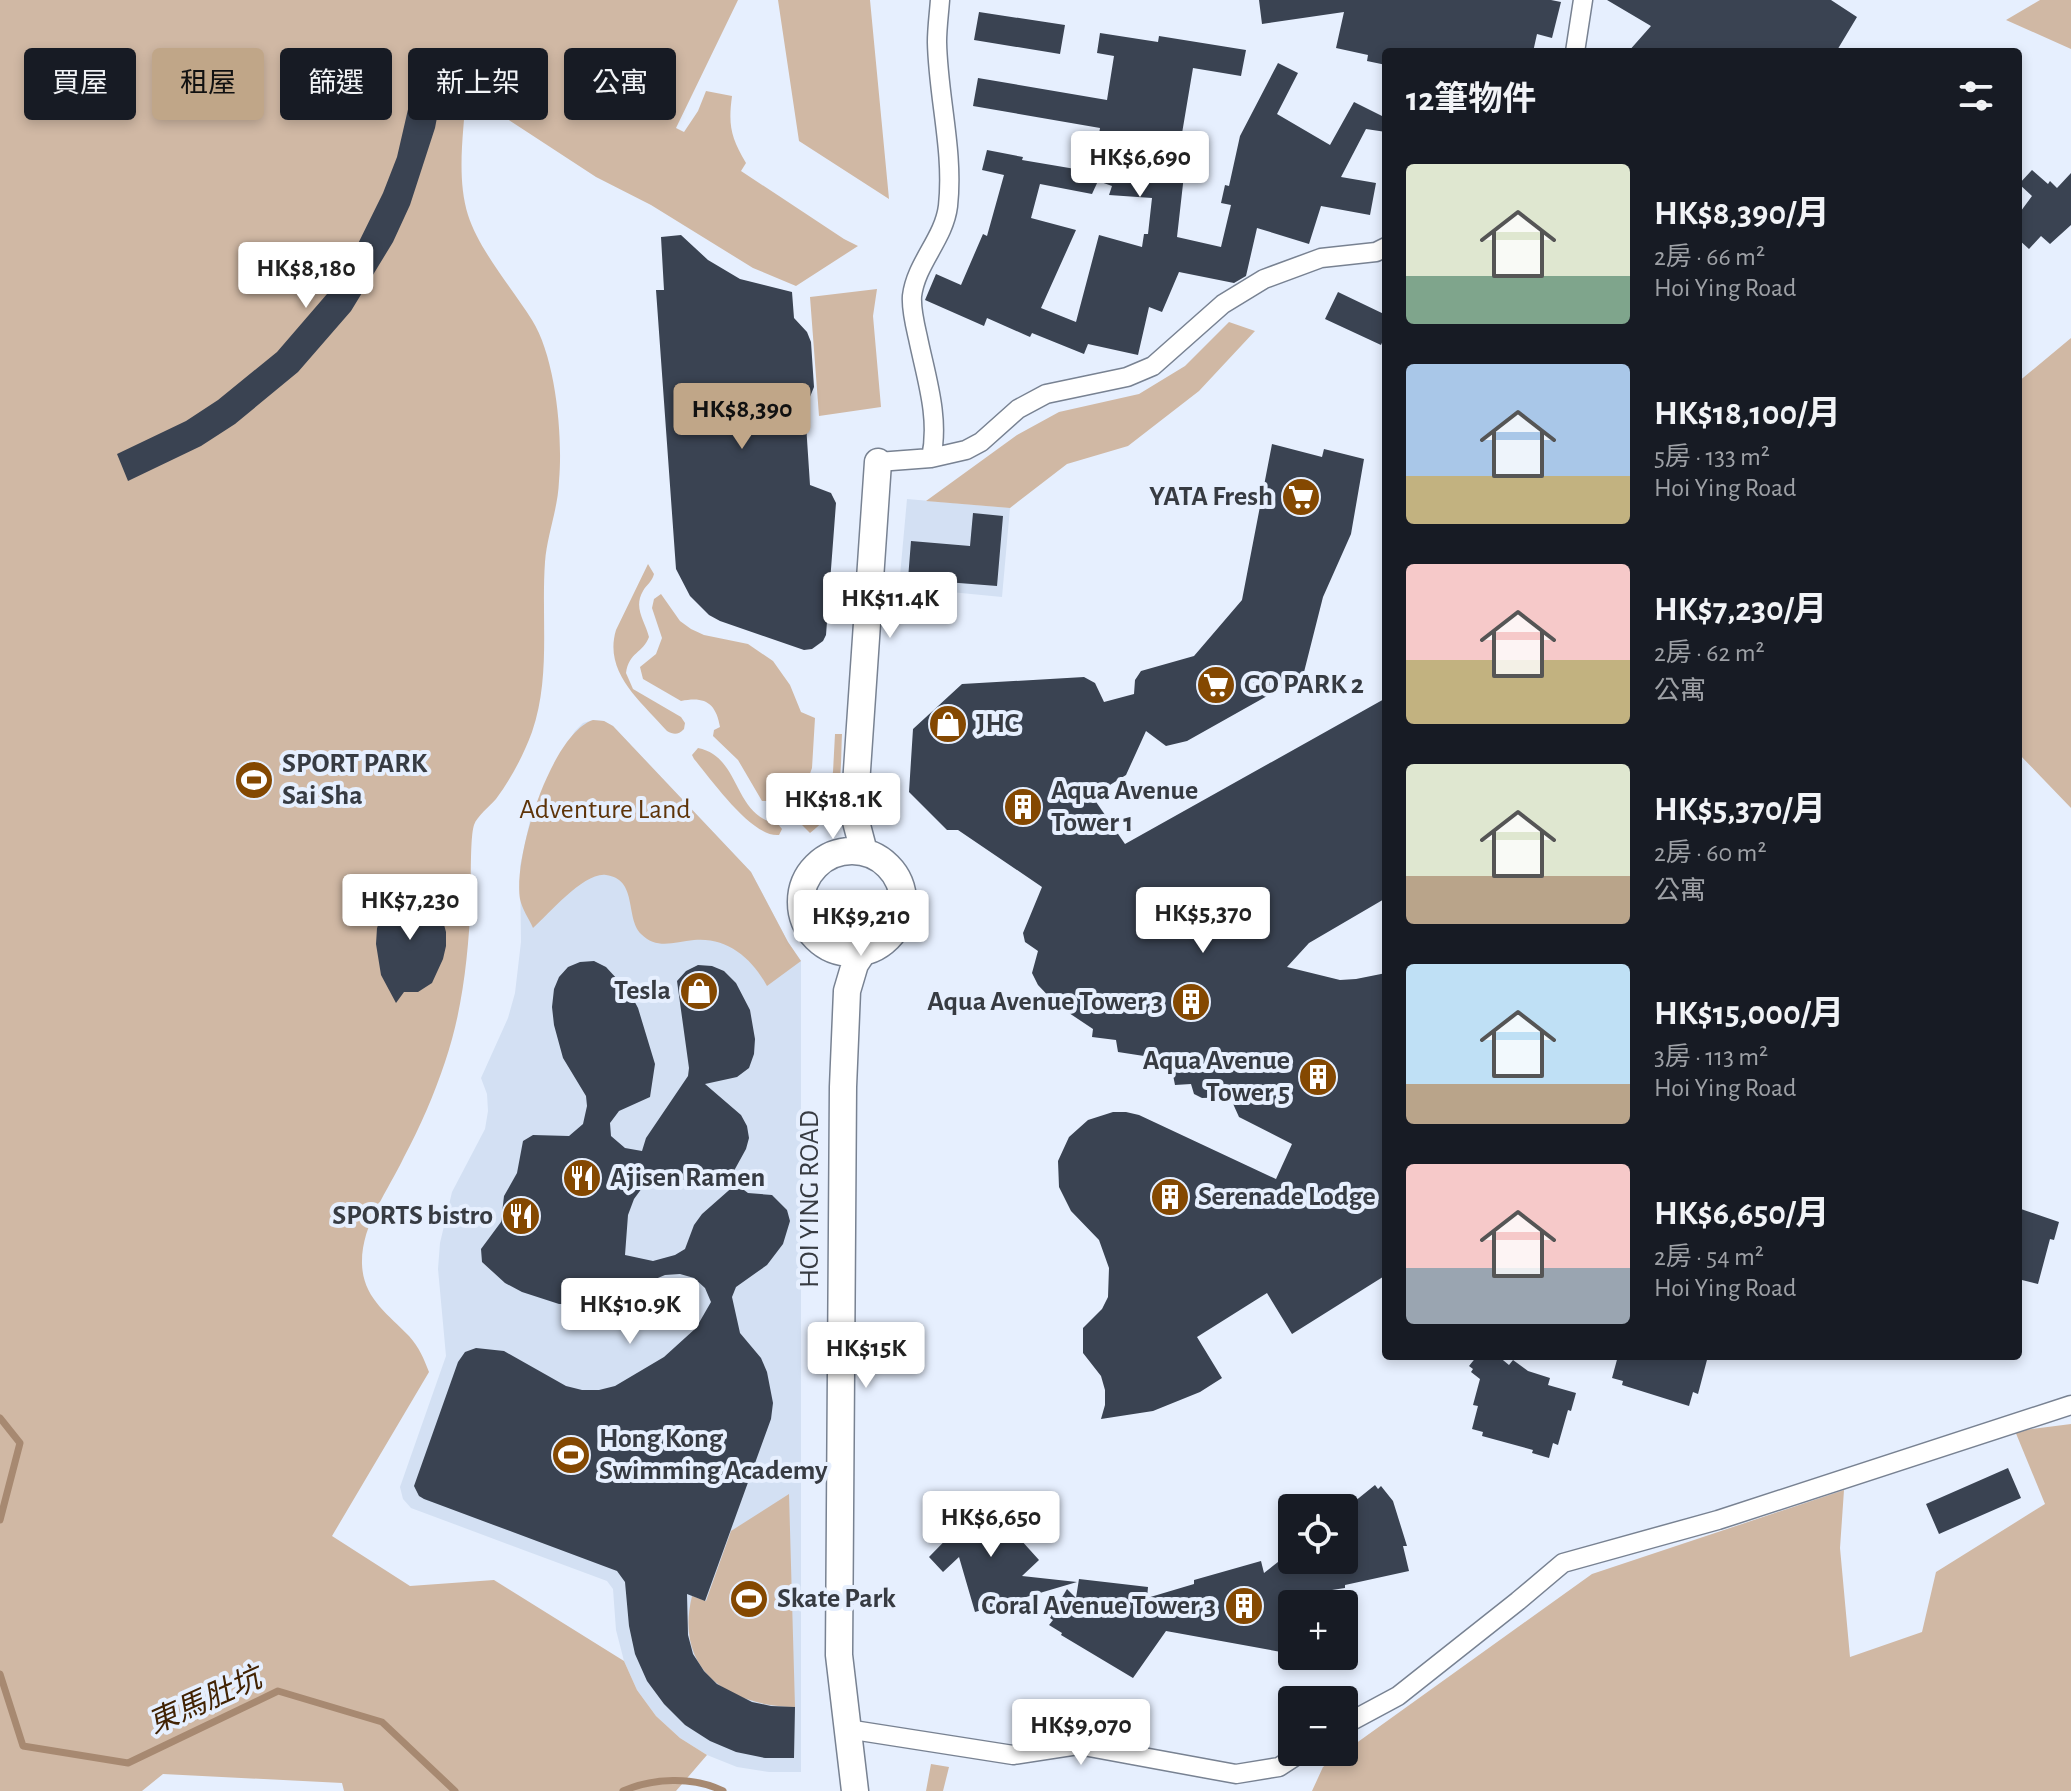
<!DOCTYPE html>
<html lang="zh-TW">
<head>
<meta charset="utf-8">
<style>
  body { margin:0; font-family:"Alegreya Sans","Noto Sans TC",sans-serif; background:#20242c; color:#f1f3f6; height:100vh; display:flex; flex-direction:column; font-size:30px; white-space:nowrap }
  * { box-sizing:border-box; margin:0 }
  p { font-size:26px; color:#9ea1a6 }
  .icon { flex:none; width:44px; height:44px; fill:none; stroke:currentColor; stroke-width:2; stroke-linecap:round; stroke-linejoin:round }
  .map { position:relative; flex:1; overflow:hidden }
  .drawer { position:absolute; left:1382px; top:48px; width:640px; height:1312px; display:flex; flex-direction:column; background:#171b24; border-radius:8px; box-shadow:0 4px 12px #0003 }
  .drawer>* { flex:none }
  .top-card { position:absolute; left:24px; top:48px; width:760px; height:72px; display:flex; gap:16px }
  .controls { position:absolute; left:1278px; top:1494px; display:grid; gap:16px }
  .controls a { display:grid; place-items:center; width:80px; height:80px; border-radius:8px; background:#171b24; box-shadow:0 4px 12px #0003; font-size:40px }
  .price { position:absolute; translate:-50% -68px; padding:0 18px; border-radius:8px; background:#fff; color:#222; font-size:26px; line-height:52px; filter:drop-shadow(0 2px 4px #0008) }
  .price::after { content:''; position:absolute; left:50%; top:48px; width:24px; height:18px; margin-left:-12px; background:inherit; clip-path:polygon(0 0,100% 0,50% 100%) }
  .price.active { background:#c0a688; color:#111 }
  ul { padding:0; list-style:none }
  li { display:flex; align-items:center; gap:24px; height:200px; padding:0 24px }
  li span { display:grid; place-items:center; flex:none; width:224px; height:160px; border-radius:8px; color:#555 }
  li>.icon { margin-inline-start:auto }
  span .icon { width:96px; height:96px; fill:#fffc; stroke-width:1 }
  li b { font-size:34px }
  h2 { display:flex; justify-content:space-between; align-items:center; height:96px; padding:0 24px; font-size:34px }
  .chip { padding:0 28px; border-radius:8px; background:#171b24; box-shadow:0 4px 12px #0003; font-size:28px; line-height:72px }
  .chip.active { background:#c0a688; color:#111 }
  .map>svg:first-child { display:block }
  .built { fill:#d3e0f3 }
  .green { fill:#d0b8a4 }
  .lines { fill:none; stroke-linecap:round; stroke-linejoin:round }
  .stream { stroke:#a78971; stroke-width:7 }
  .building { fill:#3a4352; fill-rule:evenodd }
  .street-casing { stroke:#788292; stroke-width:21 }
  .secondary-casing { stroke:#788292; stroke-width:29 }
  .street { stroke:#fff; stroke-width:18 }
  .secondary { stroke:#fff; stroke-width:26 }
  .labels { text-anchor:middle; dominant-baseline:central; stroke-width:8; stroke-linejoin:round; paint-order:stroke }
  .poi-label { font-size:28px; font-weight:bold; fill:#373b42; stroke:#e6effe; text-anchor:start }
  .park-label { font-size:28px; fill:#5e3409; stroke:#e6effe }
  .street-label { font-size:28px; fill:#373b42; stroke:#e6effe }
  .water-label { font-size:30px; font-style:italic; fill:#422303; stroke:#e6effe }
</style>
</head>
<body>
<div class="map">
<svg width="2071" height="1791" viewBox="0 0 2071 1791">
  <rect width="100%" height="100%" fill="#e6effe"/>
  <path class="built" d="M 907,499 L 1010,508 L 1002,597 L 899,587 Z
    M 593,720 L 604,721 L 613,726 L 751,872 L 788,942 L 801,961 L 801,1772 L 769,1772 L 737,1767 L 707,1755 L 680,1738 L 656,1716 L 637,1690 L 624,1661 L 616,1630 L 613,1589 L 607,1581 L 419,1511 L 411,1508 L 403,1499 L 400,1487 L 446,1356 L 438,1269 L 440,1243 L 452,1192 L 485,1129 L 488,1111 L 487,1094 L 481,1078 L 508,1018 L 515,993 L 521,942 L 520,866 L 531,816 L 553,766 L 575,731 L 583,723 Z"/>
  <path class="green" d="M 0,0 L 738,0 L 676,128 L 684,132 L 698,111 L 706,91 L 732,96 C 728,126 731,137 746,163 L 741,171 L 844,239 L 858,246 L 796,286 L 753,268 L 651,205 L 596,177 L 466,92 C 464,132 456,176 468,215 C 479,250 512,288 532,320 C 556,358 563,437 559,481 C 558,509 547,535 545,562 C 541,619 551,677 532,732 C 523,756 511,779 496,799 C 490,806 477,816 474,825 C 470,837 471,884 471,900 C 468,956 463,1009 445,1062 C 434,1095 420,1127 404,1157 C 388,1191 361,1225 362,1264 C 363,1298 388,1314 409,1336 C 419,1347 424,1359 429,1372 L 332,1536 L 410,1586 L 494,1580 L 624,1661 L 637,1690 L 656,1716 L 680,1738 L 707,1755 L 676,1791 L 344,1791 L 342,1783 L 163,1774 L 142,1791 L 0,1791 Z
    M 778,0 L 870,0 L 889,199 L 799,141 Z
    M 2040,0 L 2071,0 L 2071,49 L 2006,20 Z
    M 877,289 L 873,316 L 881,407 L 819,416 L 810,297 Z
    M 1229,322 L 1255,331 L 1199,391 L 1128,446 L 1067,464 L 1010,508 L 926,501 L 1017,435 L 1059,412 L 1139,394 L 1185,366 Z
    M 2071,338 L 2071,808 L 2018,753 L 2018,382 Z
    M 648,564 L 654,574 C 652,582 647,584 643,591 C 633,608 645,621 649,637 C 643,653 629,652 626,673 L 633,689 L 681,717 L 685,723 L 684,729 C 678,735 674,735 667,731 C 642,702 603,673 616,630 Z
    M 661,594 L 680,621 L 691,629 L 704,635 L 748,644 L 773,661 L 790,685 L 801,712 L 815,718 L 812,768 L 803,793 L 796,793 L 790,777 L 775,781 L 776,797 L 772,801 L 762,801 L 738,760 L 713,736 L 714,730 L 720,727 C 716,703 705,696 681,701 L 643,679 L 640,667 L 656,654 L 662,638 L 652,608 L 654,599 Z
    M 593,720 L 604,721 L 613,726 L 751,872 L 788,942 L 801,961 L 767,986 C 752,958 727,937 694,940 C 674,942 657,950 641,934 C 625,917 638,879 606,875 C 584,872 550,913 533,928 C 529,919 522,909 520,899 C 513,857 551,734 593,720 Z
    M 835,734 L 842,734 C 840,773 845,807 810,833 L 802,825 L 824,800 L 833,772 Z
    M 698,748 C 742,757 732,816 778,824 L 782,829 L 779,835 C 752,838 711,779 694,759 L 692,755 Z
    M 2071,1424 L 2071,1791 L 1312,1791 L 1323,1767 L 1592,1574 L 1844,1490 L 1840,1548 L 1850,1657 L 1922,1632 L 1936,1572 L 2045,1504 L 2015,1431 Z
    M 789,1494 L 795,1707 C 728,1706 674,1670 692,1596 L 706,1601 L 731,1531 Z
    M 931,1764 L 949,1767 L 943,1791 L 926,1791 Z"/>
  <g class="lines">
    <path class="stream" d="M 0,1418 L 20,1443 L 0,1520
      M 0,1674 L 23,1746 L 128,1763 L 278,1691 L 382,1722 L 455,1791
      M 623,1791 C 653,1778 693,1776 723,1791"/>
  </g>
  <path class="building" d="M 1259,0 L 1350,0 L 1350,3 L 1350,0 L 1551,0 L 1561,2 L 1552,38 L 1537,34 L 1533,52 L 1386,52 L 1386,65 L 1367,61 L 1368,55 L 1336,48 L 1344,12 L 1262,24 Z
    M 1607,0 L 1831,0 L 1857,17 L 1836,52 L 1628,52 L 1651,26 Z
    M 979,12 L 1065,25 L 1060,54 L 974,40 Z
    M 1100,33 L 1158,42 L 1159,36 L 1246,50 L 1241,76 L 1193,68 L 1175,175 L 1184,175 L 1177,237 L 1221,247 L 1231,205 L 1221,203 L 1225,185 L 1229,186 L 1240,136 L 1278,63 L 1298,73 L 1277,114 L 1330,145 L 1354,102 L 1386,118 L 1386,132 L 1366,129 L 1341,177 L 1376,183 L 1370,215 L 1321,206 L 1309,244 L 1257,228 L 1246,276 L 1234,283 L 1179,272 L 1162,312 L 1149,307 L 1138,355 L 1088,344 L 1084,354 L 1032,333 L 1030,337 L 987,318 L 984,326 L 925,300 L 936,274 L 961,285 L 983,234 L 987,236 L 1004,175 L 982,170 L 987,150 L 1023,157 L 1022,160 L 1093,172 L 1100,128 L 973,106 L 978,78 L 1107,100 L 1114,56 L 1097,53 ZM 1098,181 L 1112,186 L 1109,195 L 1152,198 L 1148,234 L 1144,234 L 1142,247 L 1099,235 L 1076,322 L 1041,308 L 1076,230 L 1031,218 L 1040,184 L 1092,194 Z
    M 412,92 L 439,107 L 435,128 L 410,205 L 393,242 L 351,311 L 298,372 L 235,424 L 201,446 L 128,481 L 117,454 L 186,421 L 218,400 L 277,352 L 327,294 L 349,262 L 383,193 L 397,157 Z
    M 2032,170 L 2048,184 L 2050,181 L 2057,188 L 2071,173 L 2071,225 L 2050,244 L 2041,236 L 2029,249 L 2018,239 L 2018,215 L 2032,196 L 2019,184 Z
    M 681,235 L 708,260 L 740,279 L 792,292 L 794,318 L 807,332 L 811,342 L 814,387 L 805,409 L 810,485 L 831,493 L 836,503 L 826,635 L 823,641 L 812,649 L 804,650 L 720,621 L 709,615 L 690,596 L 676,569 L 656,290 L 664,290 L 661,237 Z
    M 1338,292 L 1386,315 L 1386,333 L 1381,345 L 1325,319 Z
    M 1272,444 L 1322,457 L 1324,449 L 1364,459 L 1351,534 L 1323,597 L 1303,676 L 1187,741 L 1166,746 L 1146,731 L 1126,775 L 1092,796 L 1125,844 L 1386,698 L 1386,898 L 1309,943 L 1287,967 L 1340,980 L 1356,979 L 1386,973 L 1386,1275 L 1292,1334 L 1267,1293 L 1197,1337 L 1222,1378 L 1200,1392 L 1153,1411 L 1101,1419 L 1105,1405 L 1105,1390 L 1101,1376 L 1083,1353 L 1083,1328 L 1102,1309 L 1108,1297 L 1109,1268 L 1099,1240 L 1071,1211 L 1059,1187 L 1058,1161 L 1069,1137 L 1088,1120 L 1113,1112 L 1126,1112 L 1139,1115 L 1276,1179 L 1292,1144 L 1239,1117 L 1230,1097 L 1202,1098 L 1194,1094 L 1191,1084 L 1175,1085 L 1172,1070 L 1147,1068 L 1144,1056 L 1118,1052 L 1116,1040 L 1092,1037 L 1093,1029 L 1057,1005 L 1038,985 L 1032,973 L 1038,951 L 1025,942 L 1023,933 L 1042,887 L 958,830 L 947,830 L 909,792 L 913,729 L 962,684 L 1084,677 L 1095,683 L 1104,702 L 1134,694 L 1135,680 L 1141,671 L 1194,656 L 1242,600 Z
    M 973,513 L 1003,516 L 997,586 L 908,579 L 911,541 L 970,546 Z
    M 408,890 L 420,891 L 431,896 L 439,906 L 446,932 L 446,946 L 443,959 L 432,983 L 418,992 L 404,992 L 396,1003 L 381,975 L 376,944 L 377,928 L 387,902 L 396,893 Z
    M 594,961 L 606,967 L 630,993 L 638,1008 L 655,1064 L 650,1097 L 619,1111 L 610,1123 L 611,1136 L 625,1148 L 642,1151 L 646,1138 L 688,1076 L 689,1068 L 677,981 L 686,971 L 698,965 L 712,966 L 724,971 L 736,983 L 750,1010 L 755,1039 L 754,1054 L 749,1068 L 737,1077 L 705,1084 L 741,1115 L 747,1126 L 749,1138 L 746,1149 L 735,1169 L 735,1181 L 683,1180 L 653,1173 L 634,1199 L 628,1215 L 625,1255 L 653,1261 L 675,1255 L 685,1249 L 694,1225 L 702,1214 L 736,1184 L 748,1193 L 772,1195 L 787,1210 L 790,1221 L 783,1244 L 767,1265 L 736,1287 L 732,1297 L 740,1333 L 761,1358 L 767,1372 L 773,1403 L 771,1419 L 705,1601 L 687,1594 L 688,1635 L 693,1654 L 704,1671 L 717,1684 L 752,1702 L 771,1706 L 795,1707 L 794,1758 L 765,1758 L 736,1752 L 710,1741 L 685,1725 L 664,1704 L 647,1681 L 635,1654 L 629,1626 L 625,1582 L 617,1571 L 424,1499 L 419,1496 L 414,1486 L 458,1362 L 465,1352 L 476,1348 L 504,1351 L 566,1386 L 582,1390 L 599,1390 L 615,1386 L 664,1357 L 696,1328 L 711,1302 L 705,1288 L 694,1278 L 680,1274 L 665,1275 L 646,1283 L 632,1293 L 615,1300 L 597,1304 L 559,1304 L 522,1292 L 505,1283 L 482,1262 L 481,1249 L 501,1222 L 504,1196 L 517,1173 L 523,1141 L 533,1135 L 569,1136 L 583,1124 L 587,1106 L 586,1096 L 563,1058 L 554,1025 L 552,1007 L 554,989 L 559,977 L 568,967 L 580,962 Z
    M 2018,1208 L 2059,1222 L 2054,1240 L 2050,1239 L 2038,1284 L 2018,1279 Z
    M 1477,1356 L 1498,1356 L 1509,1365 L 1513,1360 L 1528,1371 L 1550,1378 L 1548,1385 L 1576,1393 L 1571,1411 L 1568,1410 L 1558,1445 L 1553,1443 L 1549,1458 L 1532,1453 L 1533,1450 L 1482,1436 L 1483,1432 L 1472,1429 L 1478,1406 L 1473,1405 L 1480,1379 L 1471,1372 L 1473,1369 L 1469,1366 Z
    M 1618,1356 L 1708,1356 L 1698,1394 L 1693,1392 L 1689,1406 L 1622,1385 L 1623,1381 L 1612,1378 Z
    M 2008,1468 L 2021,1498 L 1939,1534 L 1926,1504 Z
    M 1375,1485 L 1378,1489 L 1381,1486 L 1393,1501 L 1407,1546 L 1403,1546 L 1409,1571 L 1345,1585 L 1345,1588 L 1293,1596 L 1289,1627 L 1285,1627 L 1281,1652 L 1166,1631 L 1133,1678 L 1061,1635 L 1062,1633 L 1049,1625 L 1053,1620 L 1050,1618 L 1067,1589 L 1076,1598 L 1079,1579 L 1148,1587 L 1147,1598 L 1194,1584 L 1194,1580 L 1261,1561 L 1264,1573 L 1292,1551 L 1292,1560 L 1344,1560 L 1344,1510 Z
    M 974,1495 L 989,1511 L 992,1508 L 1039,1560 L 1022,1576 L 1077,1582 L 975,1612 L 959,1557 L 943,1572 L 929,1557 L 967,1518 L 959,1509 Z"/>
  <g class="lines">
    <g class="street-casing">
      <path id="street" d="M 1575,52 L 1583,0
        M 931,458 C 940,418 926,377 918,338 C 915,325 911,309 912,296 C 916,263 944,239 948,206 C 954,151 938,97 937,42 C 937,28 939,14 940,0
        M 878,462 L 931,458 L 966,450 L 981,442 L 1018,409 L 1046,394 L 1127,377 L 1153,366 L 1223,304 L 1264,279 L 1321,258 L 1376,252 L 1386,247
        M 1344,1725 L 1398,1696 L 1518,1601 L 1563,1563 L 1718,1520 L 2071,1405
        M 847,1729 L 1013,1755 L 1078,1745 L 1236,1774 L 1279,1767 L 1302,1752"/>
    </g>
    <g class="secondary-casing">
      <path id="secondary" d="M801 902a51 51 0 1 1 102 0a51 51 0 1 1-102 0Z
        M 864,852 L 854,814 L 878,462
        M 855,1791 L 839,1655 L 843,1087 L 847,991 L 855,964 L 863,952"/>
    </g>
    <use href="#street" class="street"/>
    <use href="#secondary" class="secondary"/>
  </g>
  <defs>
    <g id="supermarket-disc" transform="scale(2)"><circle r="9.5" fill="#844801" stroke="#e6effe"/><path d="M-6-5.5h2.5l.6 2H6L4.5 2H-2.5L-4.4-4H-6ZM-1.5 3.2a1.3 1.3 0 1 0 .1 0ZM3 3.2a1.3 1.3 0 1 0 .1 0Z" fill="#fff"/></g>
    <g id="shop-disc" transform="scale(2)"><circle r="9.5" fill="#844801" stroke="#e6effe"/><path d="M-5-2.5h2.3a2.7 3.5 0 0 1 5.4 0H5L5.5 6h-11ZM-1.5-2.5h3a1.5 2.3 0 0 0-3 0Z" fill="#fff"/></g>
    <g id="stadium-disc" transform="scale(2)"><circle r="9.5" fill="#844801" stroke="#e6effe"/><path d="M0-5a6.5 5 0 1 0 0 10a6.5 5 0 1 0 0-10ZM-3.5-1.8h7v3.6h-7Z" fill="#fff"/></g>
    <g id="building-disc" transform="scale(2)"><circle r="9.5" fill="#844801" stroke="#e6effe"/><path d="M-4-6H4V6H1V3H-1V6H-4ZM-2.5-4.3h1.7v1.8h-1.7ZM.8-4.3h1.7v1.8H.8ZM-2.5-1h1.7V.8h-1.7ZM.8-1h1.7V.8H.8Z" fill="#fff"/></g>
    <g id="restaurant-disc" transform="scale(2)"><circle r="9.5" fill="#844801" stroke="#e6effe"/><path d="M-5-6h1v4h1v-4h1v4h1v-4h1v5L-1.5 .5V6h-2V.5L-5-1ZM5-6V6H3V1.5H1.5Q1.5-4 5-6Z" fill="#fff"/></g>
  </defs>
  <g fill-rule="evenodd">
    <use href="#supermarket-disc" x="1301" y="497"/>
    <use href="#supermarket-disc" x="1216" y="685"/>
    <use href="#shop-disc" x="948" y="724"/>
    <use href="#stadium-disc" x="254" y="780"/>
    <use href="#building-disc" x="1023" y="807"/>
    <use href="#shop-disc" x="699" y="991"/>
    <use href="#building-disc" x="1191" y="1002"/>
    <use href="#building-disc" x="1318" y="1077"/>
    <use href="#restaurant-disc" x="582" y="1178"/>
    <use href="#building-disc" x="1170" y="1197"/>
    <use href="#restaurant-disc" x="521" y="1216"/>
    <use href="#stadium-disc" x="571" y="1455"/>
    <use href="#stadium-disc" x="749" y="1599"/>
    <use href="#building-disc" x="1244" y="1606"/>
  </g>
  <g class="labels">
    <g class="poi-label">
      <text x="1273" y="497" text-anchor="end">YATA Fresh</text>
      <text x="1244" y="685">GO PARK 2</text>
      <text x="976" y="724">JHC</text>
      <text x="282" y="764">SPORT PARK<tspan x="282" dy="32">Sai Sha</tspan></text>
      <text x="1051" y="791">Aqua Avenue<tspan x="1051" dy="32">Tower 1</tspan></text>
      <text x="671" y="991" text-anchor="end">Tesla</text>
      <text x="1163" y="1002" text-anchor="end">Aqua Avenue Tower 3</text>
      <text x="1290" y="1061" text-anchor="end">Aqua Avenue<tspan x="1290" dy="32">Tower 5</tspan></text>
      <text x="610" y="1178">Ajisen Ramen</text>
      <text x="1198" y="1197">Serenade Lodge</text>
      <text x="493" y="1216" text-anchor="end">SPORTS bistro</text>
      <text x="599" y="1439">Hong Kong<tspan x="599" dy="32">Swimming Academy</tspan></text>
      <text x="777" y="1599">Skate Park</text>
      <text x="1216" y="1606" text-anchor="end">Coral Avenue Tower 3</text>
    </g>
    <g class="park-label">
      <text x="605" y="810">Adventure Land</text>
    </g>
    <g class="street-label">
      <text transform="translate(810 1199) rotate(-90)">HOI YING ROAD</text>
    </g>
    <g class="water-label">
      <text transform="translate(205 1701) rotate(-24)">東馬肚坑</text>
    </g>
  </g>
</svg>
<div class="controls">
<a><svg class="icon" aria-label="locate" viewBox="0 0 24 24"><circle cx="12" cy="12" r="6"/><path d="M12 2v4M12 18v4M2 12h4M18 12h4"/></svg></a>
<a>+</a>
<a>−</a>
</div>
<b class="price" style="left:1140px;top:199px">HK$6,690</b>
<b class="price" style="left:306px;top:310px">HK$8,180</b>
<b class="price active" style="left:742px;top:451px">HK$8,390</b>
<b class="price" style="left:890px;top:640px">HK$11.4K</b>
<b class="price" style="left:833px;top:841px">HK$18.1K</b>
<b class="price" style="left:410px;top:942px">HK$7,230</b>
<b class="price" style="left:1203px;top:955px">HK$5,370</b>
<b class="price" style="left:861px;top:958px">HK$9,210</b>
<b class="price" style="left:630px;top:1346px">HK$10.9K</b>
<b class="price" style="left:866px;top:1390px">HK$15K</b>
<b class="price" style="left:991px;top:1559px">HK$6,650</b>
<b class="price" style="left:1081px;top:1767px">HK$9,070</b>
<div class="top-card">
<a class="chip">買屋</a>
<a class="chip active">租屋</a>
<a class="chip">篩選</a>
<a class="chip">新上架</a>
<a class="chip">公寓</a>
</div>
<section class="drawer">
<h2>12筆物件<svg class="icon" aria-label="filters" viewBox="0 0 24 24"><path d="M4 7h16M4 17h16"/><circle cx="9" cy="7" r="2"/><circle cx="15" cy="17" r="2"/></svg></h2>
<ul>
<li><span style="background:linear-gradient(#dfe7d0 70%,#7fa58c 0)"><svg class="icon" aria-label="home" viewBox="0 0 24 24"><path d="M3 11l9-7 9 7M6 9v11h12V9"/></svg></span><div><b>HK$8,390/月</b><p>2房 · 66 m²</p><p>Hoi Ying Road</p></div></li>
<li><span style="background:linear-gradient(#a9c7e8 70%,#c2b280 0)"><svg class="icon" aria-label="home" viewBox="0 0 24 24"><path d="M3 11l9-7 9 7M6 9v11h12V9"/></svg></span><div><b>HK$18,100/月</b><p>5房 · 133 m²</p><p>Hoi Ying Road</p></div></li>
<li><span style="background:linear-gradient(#f6c9c9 60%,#c2b280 0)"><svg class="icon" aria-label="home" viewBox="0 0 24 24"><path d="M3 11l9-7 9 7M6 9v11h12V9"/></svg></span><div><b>HK$7,230/月</b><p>2房 · 62 m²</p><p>公寓</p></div></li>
<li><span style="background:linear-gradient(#dfe7d0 70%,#b9a48a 0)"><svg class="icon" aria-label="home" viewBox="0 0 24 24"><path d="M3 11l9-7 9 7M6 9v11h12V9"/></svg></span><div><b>HK$5,370/月</b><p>2房 · 60 m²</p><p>公寓</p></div></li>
<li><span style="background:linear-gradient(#bfe0f5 75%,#b9a48a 0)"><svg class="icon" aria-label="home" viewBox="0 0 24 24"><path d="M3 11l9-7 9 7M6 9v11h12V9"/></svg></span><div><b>HK$15,000/月</b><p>3房 · 113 m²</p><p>Hoi Ying Road</p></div></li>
<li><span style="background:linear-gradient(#f6c9c9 65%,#9aa5b1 0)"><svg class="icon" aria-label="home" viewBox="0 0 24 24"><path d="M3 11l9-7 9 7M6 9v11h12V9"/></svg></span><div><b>HK$6,650/月</b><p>2房 · 54 m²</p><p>Hoi Ying Road</p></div></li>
</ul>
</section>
</div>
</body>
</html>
